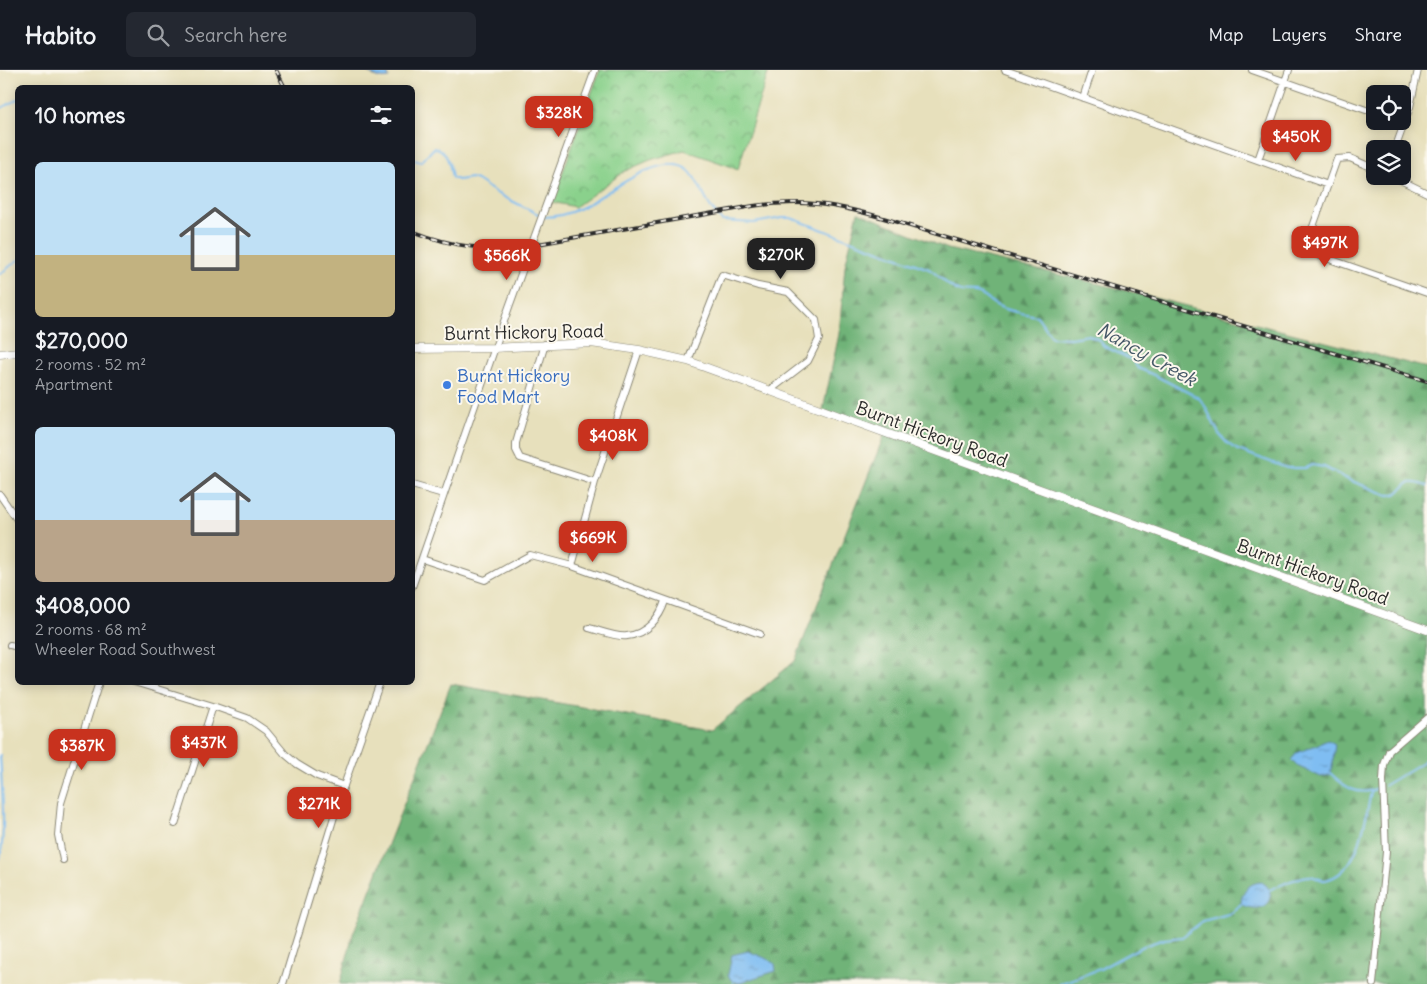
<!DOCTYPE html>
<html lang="en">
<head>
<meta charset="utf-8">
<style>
  body { margin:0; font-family:Delius,sans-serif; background:#242831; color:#f1f3f6; height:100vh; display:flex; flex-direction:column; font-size:19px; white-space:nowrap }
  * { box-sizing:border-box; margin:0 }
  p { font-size:16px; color:#9ea1a6 }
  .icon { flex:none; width:28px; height:28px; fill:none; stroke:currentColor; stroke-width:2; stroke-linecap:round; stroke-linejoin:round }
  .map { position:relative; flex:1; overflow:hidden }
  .details { position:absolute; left:15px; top:15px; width:400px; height:600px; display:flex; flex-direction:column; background:#171b24; border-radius:8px; box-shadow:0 2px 12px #0003 }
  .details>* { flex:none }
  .controls { position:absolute; left:1366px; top:15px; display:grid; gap:10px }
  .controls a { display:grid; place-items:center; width:45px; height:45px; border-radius:8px; background:#171b24; box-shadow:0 2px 12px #0003; font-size:25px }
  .price { position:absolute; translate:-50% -42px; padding:0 11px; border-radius:10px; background:#c8321e; color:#fff; font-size:16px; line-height:32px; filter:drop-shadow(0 1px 2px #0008) }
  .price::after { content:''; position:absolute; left:50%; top:30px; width:15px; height:11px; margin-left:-8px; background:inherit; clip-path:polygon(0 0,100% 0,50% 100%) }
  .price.selected { background:#222; color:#fff }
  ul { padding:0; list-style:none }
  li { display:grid; align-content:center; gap:10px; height:265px; padding:0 20px }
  li span { display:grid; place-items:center; height:155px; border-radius:8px; color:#555 }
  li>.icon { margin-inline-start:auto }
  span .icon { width:90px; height:90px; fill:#fffc; stroke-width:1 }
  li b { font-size:21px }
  h2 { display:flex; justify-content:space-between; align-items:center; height:60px; padding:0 20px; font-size:21px }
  header { display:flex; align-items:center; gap:30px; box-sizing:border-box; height:70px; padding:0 25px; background:#171b24; border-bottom:1px solid #363941 }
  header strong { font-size:24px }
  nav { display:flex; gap:28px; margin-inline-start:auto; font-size:18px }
  .search { width:350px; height:45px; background:#242831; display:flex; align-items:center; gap:12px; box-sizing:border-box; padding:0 18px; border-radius:8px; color:#9ea1a6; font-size:19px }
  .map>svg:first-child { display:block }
  .forest { fill:url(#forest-firs); stroke:#4d6f52 }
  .park { fill:url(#park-crowns); stroke:#5a7e5c }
  .water { fill:url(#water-ripples); stroke:#55748e }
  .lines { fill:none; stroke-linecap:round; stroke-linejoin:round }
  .stream { stroke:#7fbdf2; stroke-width:2 }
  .minor-casing { stroke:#898674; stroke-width:8 }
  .major-casing { stroke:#898674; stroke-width:9 }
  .minor { stroke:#fff; stroke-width:6 }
  .major { stroke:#fff; stroke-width:8 }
  .rail-casing { stroke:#2b2b2b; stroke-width:4 }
  .rail { stroke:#fbf7ec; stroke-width:2; stroke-dasharray:5.5; stroke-linecap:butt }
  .shop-dot { fill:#3f7fe0; stroke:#fbf7ec; stroke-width:2 }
  .labels { text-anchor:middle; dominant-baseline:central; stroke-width:4; stroke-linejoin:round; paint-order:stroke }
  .street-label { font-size:18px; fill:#2b2b2b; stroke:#fbf7ec }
  .shop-label { font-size:18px; fill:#366cbe; stroke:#fbf7ec; text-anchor:start }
  .water-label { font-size:19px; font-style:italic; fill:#445767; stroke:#fbf7ec }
</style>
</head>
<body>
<header>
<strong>Habito</strong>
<div class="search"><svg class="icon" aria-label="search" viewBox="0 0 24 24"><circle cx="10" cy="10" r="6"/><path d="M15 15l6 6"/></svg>Search here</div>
<nav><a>Map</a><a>Layers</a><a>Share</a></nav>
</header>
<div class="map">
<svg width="1427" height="914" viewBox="0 0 1427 914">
  <defs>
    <pattern id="forest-firs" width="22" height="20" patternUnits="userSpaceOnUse" patternTransform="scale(1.25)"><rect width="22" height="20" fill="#6fb378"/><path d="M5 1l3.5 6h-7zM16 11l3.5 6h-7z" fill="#5b9263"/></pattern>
    <pattern id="park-crowns" width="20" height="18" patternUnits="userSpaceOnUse" patternTransform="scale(1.25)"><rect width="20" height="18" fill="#8ad18c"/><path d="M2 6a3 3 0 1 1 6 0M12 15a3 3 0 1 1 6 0" fill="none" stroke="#71aa73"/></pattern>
    <pattern id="water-ripples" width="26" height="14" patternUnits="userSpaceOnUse" patternTransform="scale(1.25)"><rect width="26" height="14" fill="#7fbdf2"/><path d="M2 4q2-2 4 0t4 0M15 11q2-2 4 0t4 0" fill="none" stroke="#689ac4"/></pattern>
  </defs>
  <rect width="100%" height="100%" fill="#fbf7ec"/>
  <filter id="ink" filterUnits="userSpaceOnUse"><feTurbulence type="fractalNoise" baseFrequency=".02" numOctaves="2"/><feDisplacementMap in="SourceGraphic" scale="10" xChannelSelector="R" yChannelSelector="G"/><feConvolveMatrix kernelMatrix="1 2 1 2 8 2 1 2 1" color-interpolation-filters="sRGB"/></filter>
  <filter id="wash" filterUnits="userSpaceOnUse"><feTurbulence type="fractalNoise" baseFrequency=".0096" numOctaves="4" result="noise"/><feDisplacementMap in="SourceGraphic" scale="20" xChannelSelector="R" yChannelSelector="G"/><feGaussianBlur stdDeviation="1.12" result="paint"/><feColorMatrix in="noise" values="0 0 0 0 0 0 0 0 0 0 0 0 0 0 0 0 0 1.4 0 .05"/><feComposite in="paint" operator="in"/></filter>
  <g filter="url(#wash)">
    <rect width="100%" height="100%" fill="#e7e0bc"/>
    <path class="forest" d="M 858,142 L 948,179 L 1112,217 L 1427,298 L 1427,914 L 340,914 L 353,864 L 451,614 L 712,660 L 795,591 L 885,363 L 823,340 L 839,264 L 845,196 Z"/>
    <path class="park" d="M 600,0 L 769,0 L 738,99 L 684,80 L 650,90 L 625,101 L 575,137 L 552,132 Z"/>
    <path class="water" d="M 380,0 L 388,4 L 389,8 C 381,10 372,6 367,1 Z
      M 1328,670 L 1335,674 L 1332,697 L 1329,705 L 1321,707 L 1297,696 L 1291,690 L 1297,683 Z
      M 1261,812 C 1277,819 1271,840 1253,838 C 1247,837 1245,837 1241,834 C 1241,821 1249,813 1261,812 Z
      M 748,881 L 770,890 L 775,894 L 776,901 L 738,913 L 731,910 L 728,905 L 732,885 Z"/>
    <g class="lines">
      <path class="stream" d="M 0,39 L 18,29
        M 412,89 L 421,92 L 434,78 C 448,78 450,98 452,108 L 458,110 L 471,108 L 477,110 L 498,124 L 540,145
        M 544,147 C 557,147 570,143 581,138 C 605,126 662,79 688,100 C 697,107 703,126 710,136 C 713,141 718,146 722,151 L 754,153 L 782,148 L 791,148 L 929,199 C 939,205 946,215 956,220 C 964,225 972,221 979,224 C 985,226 990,232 996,235 C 1009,242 1022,243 1037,246 L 1052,267 L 1070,268 L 1089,265 L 1099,270 L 1104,276 L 1132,290 L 1138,298 L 1156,306 L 1199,328 L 1205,336 L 1219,364 L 1228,374 L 1238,380 L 1287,398 L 1305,398 L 1312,395 L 1324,397 L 1349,410 L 1388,425 C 1409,425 1396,405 1427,416
        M 0,204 L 18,190
        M 0,685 C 2,720 6,755 0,789
        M 1330,703 C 1346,718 1359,728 1380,717
        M 1385,715 L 1423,692 L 1427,688
        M 1269,820 C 1281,816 1297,806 1310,806 C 1315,806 1319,811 1325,810 C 1360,803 1365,750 1371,722
        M 733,914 L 733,911
        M 1059,914 L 1100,899 L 1141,877 L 1164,869 L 1182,867 L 1203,851 L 1232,843 L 1241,834"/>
    </g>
  </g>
  <g filter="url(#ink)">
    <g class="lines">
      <g class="minor-casing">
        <path id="minor" d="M 1005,0 L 1328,115
          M 1252,0 L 1366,40
          M 1083,28 L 1092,0
          M 1395,79 L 1410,37 L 1418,0
          M 1258,90 L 1289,0
          M 1375,99 L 1350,88 L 1337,89 L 1310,165 L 1312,183 L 1427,223
          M 1392,106 L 1427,123
          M 545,274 L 516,373 L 516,380 L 520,388 L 595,412
          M 688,291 L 722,205 L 758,216 L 788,222 L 816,250 L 819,269 L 808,291 L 769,321
          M 412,415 L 443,424
          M 0,425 L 18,451
          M 422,489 L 485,510 L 530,485 L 572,496 L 760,564
          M 572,496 L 595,412 L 639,280
          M 412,517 L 509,237 L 595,0
          M 589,558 C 598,560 618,568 627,566 C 646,564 660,548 665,531
          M 10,575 L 18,577
          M 134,612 L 213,636 L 247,648 L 266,661 L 285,684 L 297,694 L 317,706 L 344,716
          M 175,754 L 213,636
          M 63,790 L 58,765 L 61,733 L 99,612
          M 283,914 L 340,727 L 380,612
          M 1373,914 L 1386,782 L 1383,710 L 1384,695 L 1389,681 L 1427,648"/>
      </g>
      <g class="major-casing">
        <path id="major" d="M 412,279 L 494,278 L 591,273 L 639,280 L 688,291 L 1427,560
          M 0,284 L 18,282"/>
      </g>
      <use href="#minor" class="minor"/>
      <use href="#major" class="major"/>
      <g class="rail-casing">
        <path id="rail" d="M 276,0 L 285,18
          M 412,161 C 456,178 486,181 532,175 L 753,136 C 801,129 833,134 880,147 L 1427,311"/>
      </g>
      <use href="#rail" class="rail"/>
    </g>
  </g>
  <circle class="shop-dot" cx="447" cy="315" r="5"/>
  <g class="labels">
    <g class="street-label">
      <text transform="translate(524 262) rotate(-1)">Burnt Hickory Road</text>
      <text transform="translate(932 364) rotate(20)">Burnt Hickory Road</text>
      <text transform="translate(1313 502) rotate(20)">Burnt Hickory Road</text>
    </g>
    <g class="shop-label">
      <text x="457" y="305">Burnt Hickory<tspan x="457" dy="21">Food Mart</tspan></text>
    </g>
    <g class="water-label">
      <text transform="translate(1147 284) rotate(29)">Nancy Creek</text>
    </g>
  </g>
</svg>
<div class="controls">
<a><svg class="icon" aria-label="locate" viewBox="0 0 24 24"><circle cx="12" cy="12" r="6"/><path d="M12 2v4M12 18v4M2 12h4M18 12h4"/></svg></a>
<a><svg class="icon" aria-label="layers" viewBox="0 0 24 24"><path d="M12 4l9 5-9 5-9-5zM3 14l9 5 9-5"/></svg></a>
</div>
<b class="price" style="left:559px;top:68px">$328K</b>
<b class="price" style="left:1296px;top:92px">$450K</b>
<b class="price" style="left:1325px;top:198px">$497K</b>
<b class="price selected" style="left:781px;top:210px">$270K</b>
<b class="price" style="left:507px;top:211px">$566K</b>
<b class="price" style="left:613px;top:391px">$408K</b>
<b class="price" style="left:593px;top:493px">$669K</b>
<b class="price" style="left:204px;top:698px">$437K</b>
<b class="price" style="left:82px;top:701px">$387K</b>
<b class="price" style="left:319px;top:759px">$271K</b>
<section class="details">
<h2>10 homes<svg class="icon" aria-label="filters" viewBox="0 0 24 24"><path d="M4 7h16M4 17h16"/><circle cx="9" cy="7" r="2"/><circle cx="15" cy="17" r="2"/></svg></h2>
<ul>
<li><span style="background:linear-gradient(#bfe0f5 60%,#c2b280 0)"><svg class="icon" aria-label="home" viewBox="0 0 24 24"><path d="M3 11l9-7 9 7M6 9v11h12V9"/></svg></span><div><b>$270,000</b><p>2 rooms · 52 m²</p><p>Apartment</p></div></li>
<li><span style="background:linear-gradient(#bfe0f5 60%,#b9a48a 0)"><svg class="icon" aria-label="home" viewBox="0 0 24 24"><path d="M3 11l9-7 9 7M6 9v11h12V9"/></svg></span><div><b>$408,000</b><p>2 rooms · 68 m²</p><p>Wheeler Road Southwest</p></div></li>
</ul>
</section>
</div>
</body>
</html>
